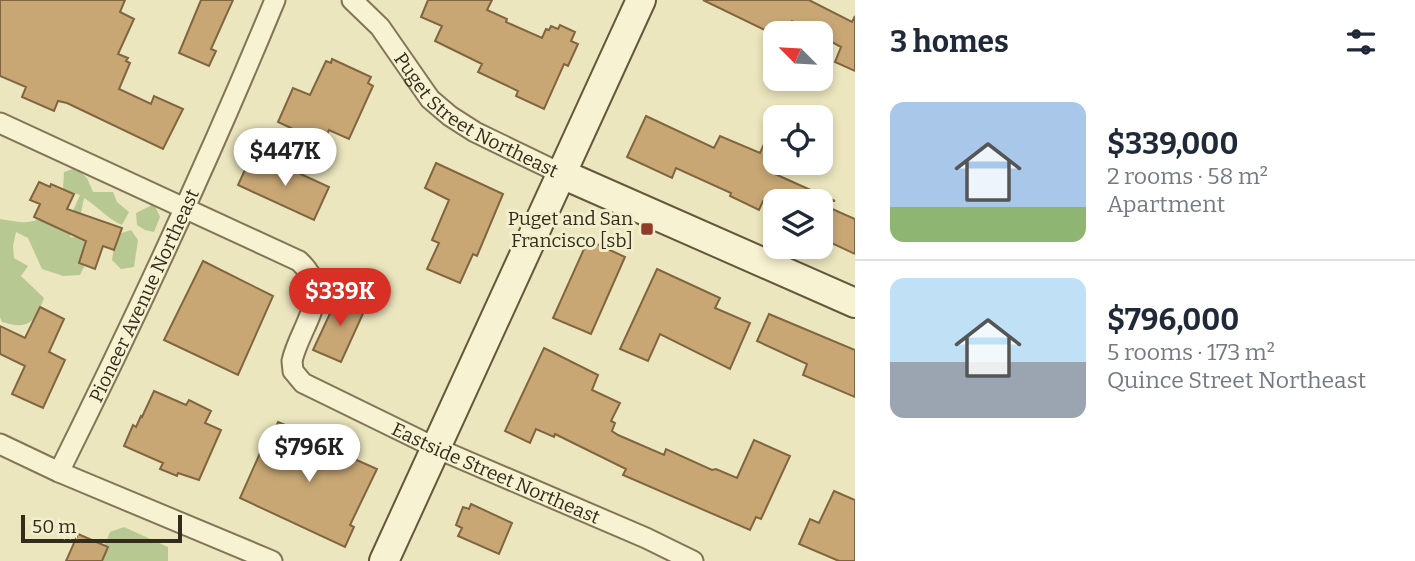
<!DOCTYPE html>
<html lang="en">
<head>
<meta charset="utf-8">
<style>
  body { margin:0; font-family:Bitter,serif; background:#f6f6f7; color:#1f2937; height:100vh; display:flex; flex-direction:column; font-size:26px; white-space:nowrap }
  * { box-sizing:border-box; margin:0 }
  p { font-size:23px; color:#747a83 }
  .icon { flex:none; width:38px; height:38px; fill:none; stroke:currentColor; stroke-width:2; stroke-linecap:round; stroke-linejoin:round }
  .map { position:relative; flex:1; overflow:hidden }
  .drawer { display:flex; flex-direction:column; background:#fff; width:560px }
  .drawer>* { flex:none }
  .needle { width:46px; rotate:294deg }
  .fabs { position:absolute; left:763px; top:21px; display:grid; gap:14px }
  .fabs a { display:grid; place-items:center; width:70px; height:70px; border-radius:14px; background:#fff; box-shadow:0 4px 10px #0003; font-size:35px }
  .scale { position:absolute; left:21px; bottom:18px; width:161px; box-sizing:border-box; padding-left:7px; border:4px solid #332b1c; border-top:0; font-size:19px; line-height:24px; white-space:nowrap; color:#332b1c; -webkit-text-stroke:5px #f3efcd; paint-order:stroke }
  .price { position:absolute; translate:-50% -60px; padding:0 16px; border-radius:24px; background:#fff; color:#222; font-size:23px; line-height:46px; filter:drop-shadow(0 2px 4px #0008) }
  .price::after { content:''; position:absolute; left:50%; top:42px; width:21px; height:16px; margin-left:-10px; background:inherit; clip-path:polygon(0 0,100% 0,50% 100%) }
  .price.current { background:#d93025; color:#fff }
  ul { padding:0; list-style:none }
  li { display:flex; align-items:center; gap:21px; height:175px; padding:0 35px }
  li+li { border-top:2px solid #e0e1e3 }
  li span { display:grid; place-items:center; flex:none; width:196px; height:140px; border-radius:14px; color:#555 }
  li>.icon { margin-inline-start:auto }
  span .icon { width:84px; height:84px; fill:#fffc; stroke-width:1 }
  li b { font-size:30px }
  h2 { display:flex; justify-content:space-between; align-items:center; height:84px; padding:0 35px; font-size:30px }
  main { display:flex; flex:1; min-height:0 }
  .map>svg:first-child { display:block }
  .green { fill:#b8c893 }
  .building { fill:#c8a775; stroke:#80653f; stroke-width:2 }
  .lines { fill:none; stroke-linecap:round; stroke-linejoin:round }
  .street-casing { stroke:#837658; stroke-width:23 }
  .secondary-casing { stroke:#64573b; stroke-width:32 }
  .street { stroke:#f7f2d1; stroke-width:19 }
  .secondary { stroke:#f7f2d1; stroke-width:28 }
  .poi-dot { fill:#8f3c2b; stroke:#f3efcd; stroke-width:2.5 }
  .labels { text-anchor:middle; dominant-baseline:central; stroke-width:6; stroke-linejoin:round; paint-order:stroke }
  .street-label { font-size:19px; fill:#332b1c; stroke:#f3efcd }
  .poi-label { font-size:19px; fill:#332b1c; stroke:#f3efcd; text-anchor:end }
</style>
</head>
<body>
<main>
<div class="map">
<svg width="855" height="561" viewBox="0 0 855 561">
  <rect width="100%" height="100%" fill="#ebe6be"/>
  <path class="green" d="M 76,168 L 87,178 L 93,192 L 113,192 L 117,202 L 129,212 L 122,225 C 108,219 97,206 84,198 L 79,223 L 72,227 L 70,237 L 89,238 L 92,251 L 80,275 L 63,276 L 42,269 L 28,238 L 16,232 L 13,246 L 14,258 L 28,266 L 21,276 L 44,298 C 35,323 28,330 2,322 L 0,317 L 0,219 C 29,224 31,225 57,209 L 72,213 L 80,195 L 63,189 L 64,172 Z
    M 154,204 L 160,217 L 154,232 L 145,230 L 137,225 L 136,213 Z
    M 131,230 L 138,240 L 134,267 L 121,269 L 112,260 L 116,235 Z
    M 124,527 L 168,547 L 168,561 L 101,561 L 101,553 L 110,532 Z"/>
  <path class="building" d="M 0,0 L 125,0 L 120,12 L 134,19 L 118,54 L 128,58 L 126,61 L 130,63 L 119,89 L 151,104 L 154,96 L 183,109 L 163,149 L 67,103 L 58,101 L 54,111 L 22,97 L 26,87 L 0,76 Z
    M 201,0 L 233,0 L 211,49 L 216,51 L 209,66 L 179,53 Z
    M 428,0 L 492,0 L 487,10 L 507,19 L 506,22 L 542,38 L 546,29 L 549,30 L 551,26 L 558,29 L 560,25 L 575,32 L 571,41 L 578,44 L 568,66 L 564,64 L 544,109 L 516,96 L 518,91 L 478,72 L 482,64 L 435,41 L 442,26 L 421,17 Z
    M 703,0 L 809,0 L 852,22 L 855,16 L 855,71 L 835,62 L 841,47 L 821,36 L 821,33 L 815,33 L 792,21 L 787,31 L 777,26 L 773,34 Z
    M 332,59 L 371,77 L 368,83 L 373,86 L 349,139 L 329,130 L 323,143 L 278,122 L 293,88 L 310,95 L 326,61 L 331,63 Z
    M 646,116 L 714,148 L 720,136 L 760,153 L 775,120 L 775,174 L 835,201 L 763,201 L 759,210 L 730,196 L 731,193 L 676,168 L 672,178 L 627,157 Z
    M 268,159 L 329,187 L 314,220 L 238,185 L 248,163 L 262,170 Z
    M 436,163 L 503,194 L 477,256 L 473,254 L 460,283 L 427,269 L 439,243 L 432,240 L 449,200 L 425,188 Z
    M 39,182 L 50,187 L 51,184 L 74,194 L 67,209 L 122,228 L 114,250 L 103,246 L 95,269 L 79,263 L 86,241 L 34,217 L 40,204 L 30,200 Z
    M 821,204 L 855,219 L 855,254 L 821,238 Z
    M 588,240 L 625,257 L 591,334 L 553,318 Z
    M 203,261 L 273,296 L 238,375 L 164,340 Z
    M 657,269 L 720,298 L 715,308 L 750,323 L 730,369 L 660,334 L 648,361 L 620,349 Z
    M 339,294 L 366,307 L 341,362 L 313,350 Z
    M 40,307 L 64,319 L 49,352 L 65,360 L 43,408 L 12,394 L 25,366 L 0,354 L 0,326 L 25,338 Z
    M 769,314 L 855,350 L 855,397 L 803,375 L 807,364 L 757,341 Z
    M 544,348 L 598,375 L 592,390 L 620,403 L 611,421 L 615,423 L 612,431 L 618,435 L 664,455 L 666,449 L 712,470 L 716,469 L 737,478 L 754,440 L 790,456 L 761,519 L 756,517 L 750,530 L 623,475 L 626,469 L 555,434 L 554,437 L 536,429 L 530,443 L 505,431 Z
    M 154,391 L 186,405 L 189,400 L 211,411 L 205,423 L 221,430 L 199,480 L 178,473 L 177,476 L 160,469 L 163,463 L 124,446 L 133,425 L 136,427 L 141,416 L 142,417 Z
    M 278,422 L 302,432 L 300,435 L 377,469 L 350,525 L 354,527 L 345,547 L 240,498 L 265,442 L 269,443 Z
    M 834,491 L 855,500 L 855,561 L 839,561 L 799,544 L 810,519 L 819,523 Z
    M 471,504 L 512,523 L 499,554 L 458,536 L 462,528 L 456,525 L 463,507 L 469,509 Z
    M 78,534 L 108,547 L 102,561 L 66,561 Z"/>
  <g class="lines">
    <g class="street-casing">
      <g id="street">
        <path id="s1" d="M 352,0 L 380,27 L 430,99 L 450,116 L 475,132 L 562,174"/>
        <path id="s2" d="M 0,123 L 299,261 C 335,294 300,325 292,361 L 293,371 L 303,383 L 436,448 L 646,538 L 693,561"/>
        <path d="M 0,444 L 59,472 L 272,561"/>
        <path id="s3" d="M 59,472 C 136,317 209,160 275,0"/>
      </g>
    </g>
    <g class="secondary-casing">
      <path id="secondary" d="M 562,174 L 855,303
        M 384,561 L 641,0"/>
    </g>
    <use href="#street" class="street"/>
    <use href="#secondary" class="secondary"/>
  </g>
  <rect class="poi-dot" x="640" y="222" width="14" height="14" rx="3.5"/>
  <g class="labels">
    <g class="street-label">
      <text stroke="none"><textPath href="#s1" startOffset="173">Puget Street Northeast</textPath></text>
      <text stroke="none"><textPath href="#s3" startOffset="196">Pioneer Avenue Northeast</textPath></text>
      <text stroke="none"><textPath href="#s2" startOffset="677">Eastside Street Northeast</textPath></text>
    </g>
    <g class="poi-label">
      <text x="633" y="218">Puget and San<tspan x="633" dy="22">Francisco [sb]</tspan></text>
    </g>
  </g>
</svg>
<div class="fabs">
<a><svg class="needle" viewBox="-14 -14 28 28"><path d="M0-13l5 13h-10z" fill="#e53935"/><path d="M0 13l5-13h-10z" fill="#747a83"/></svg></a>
<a><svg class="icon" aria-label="locate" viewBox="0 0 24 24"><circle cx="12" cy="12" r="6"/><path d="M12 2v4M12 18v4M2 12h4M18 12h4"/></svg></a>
<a><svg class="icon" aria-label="layers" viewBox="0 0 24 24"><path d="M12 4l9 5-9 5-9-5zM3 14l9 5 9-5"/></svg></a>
</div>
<div class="scale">50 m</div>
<b class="price" style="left:285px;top:188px">$447K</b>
<b class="price current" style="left:340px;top:328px">$339K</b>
<b class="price" style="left:309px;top:484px">$796K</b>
</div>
<section class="drawer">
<h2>3 homes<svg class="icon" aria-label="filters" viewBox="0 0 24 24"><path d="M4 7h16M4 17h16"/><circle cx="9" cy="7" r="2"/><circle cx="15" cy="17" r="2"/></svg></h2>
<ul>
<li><span style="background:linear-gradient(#a9c7e8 75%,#8fb573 0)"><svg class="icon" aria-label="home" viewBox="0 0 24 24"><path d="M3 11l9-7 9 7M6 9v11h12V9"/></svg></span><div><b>$339,000</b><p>2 rooms · 58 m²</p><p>Apartment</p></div></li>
<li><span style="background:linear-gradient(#bfe0f5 60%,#9aa5b1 0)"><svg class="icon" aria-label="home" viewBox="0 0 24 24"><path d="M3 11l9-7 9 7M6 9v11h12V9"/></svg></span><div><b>$796,000</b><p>5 rooms · 173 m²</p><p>Quince Street Northeast</p></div></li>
</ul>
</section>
</main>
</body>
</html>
